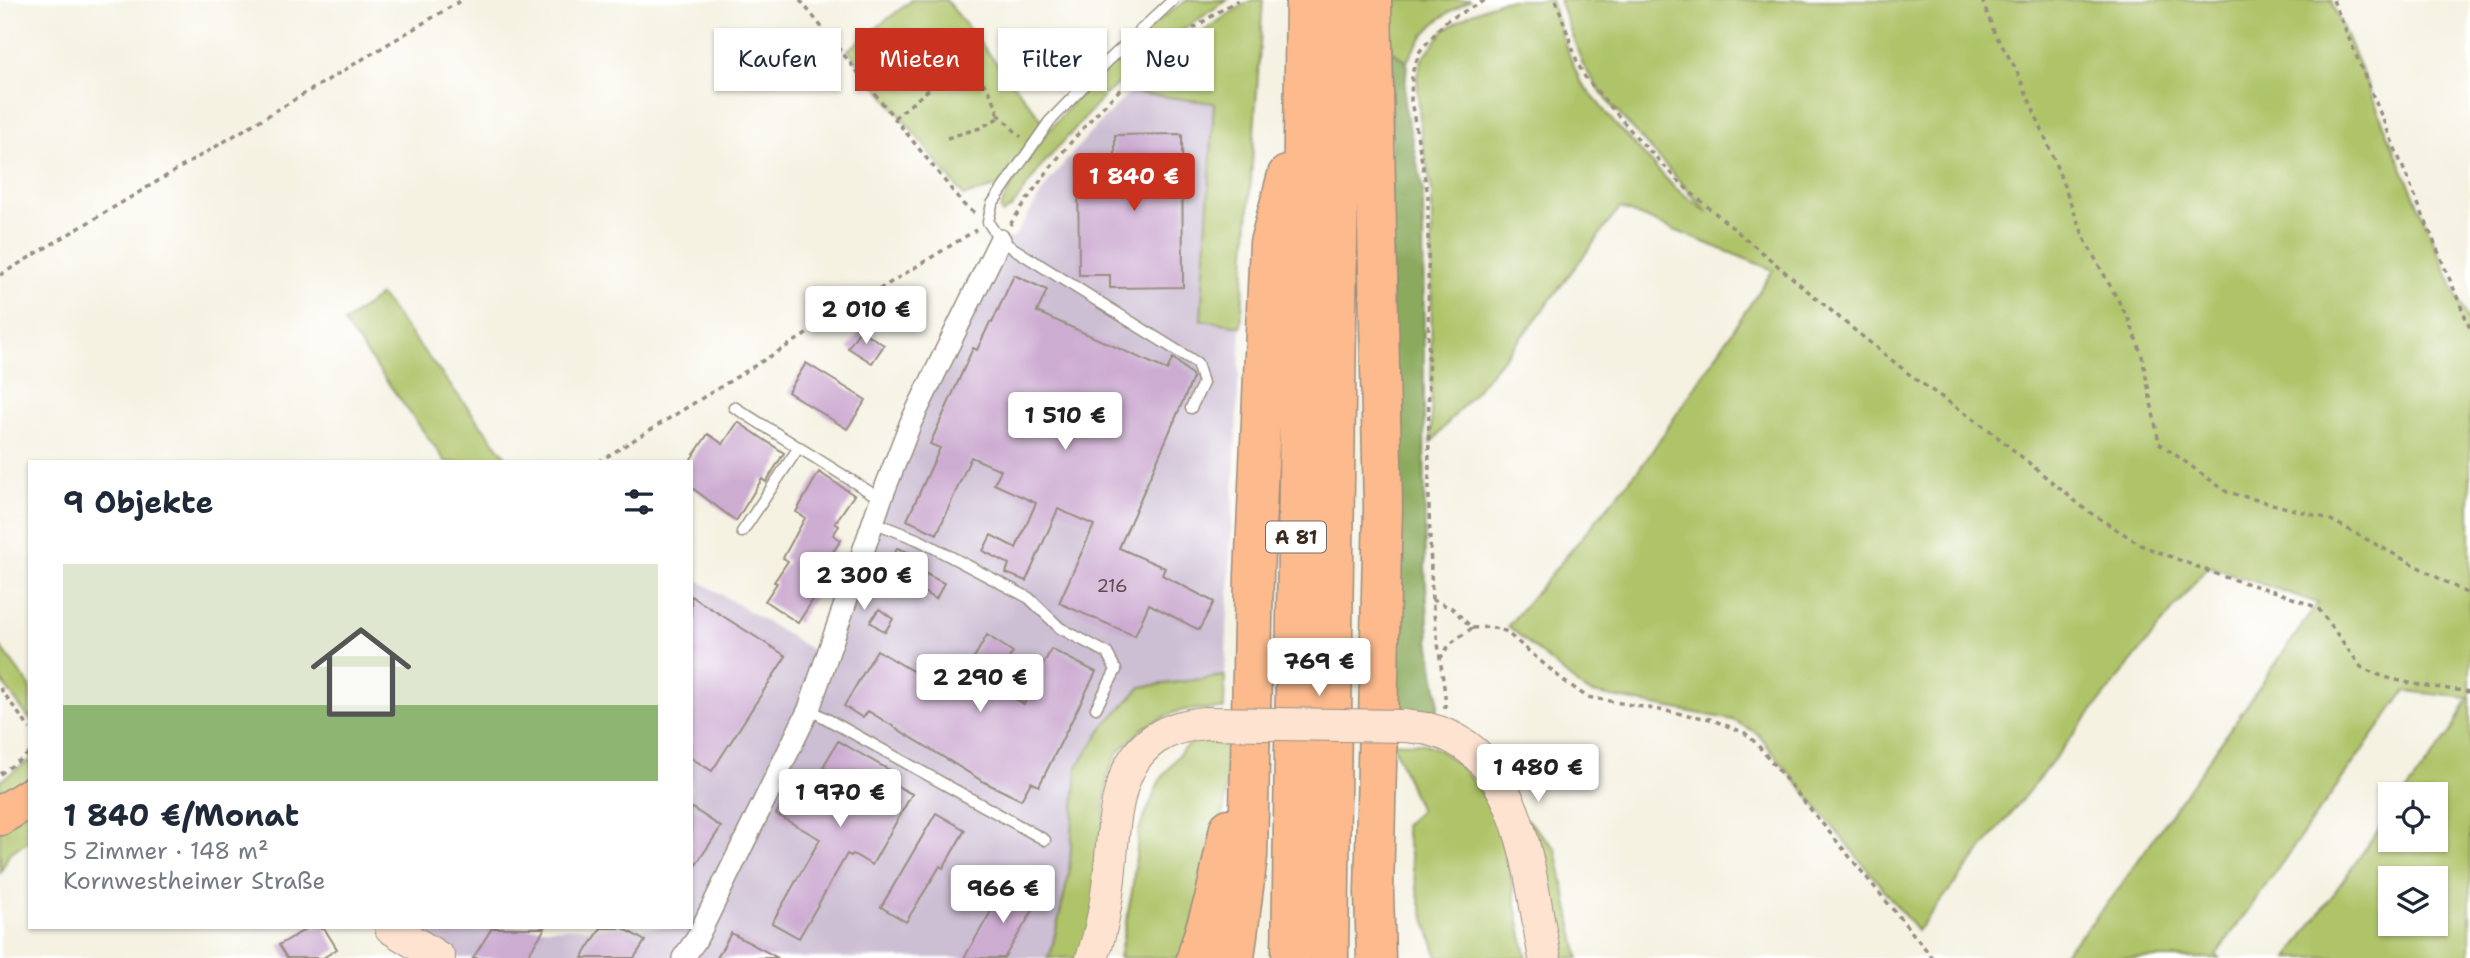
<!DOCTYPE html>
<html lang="de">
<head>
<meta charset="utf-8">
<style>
  body { margin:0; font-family:"Shantell Sans",sans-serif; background:#f2f2f3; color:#1f2937; height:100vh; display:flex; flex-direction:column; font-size:26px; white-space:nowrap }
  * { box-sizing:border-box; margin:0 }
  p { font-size:23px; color:#747a83 }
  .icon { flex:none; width:38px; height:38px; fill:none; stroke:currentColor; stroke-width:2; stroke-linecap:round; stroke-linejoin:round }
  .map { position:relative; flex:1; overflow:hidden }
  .panel { position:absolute; left:28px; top:460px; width:665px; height:469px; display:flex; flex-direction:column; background:#fff; border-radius:0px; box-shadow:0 2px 5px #0004 }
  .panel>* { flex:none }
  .guide { position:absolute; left:714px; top:28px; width:665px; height:63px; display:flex; gap:14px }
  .tools { position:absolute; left:2378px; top:782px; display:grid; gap:14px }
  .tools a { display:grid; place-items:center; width:70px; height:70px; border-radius:0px; background:#fff; box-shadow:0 2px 5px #0004; font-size:35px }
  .price { position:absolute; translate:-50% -60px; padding:0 16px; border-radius:7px; background:#fff; color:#222; font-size:23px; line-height:46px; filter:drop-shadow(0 2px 4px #0008) }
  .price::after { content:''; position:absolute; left:50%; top:42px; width:21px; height:16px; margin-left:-10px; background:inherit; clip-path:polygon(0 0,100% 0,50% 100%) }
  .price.active { background:#c8321e; color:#fff }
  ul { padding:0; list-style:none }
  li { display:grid; align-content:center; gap:14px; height:371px; padding:0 35px }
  li span { display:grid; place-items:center; height:217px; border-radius:0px; color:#555 }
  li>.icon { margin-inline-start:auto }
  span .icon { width:126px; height:126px; fill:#fffc; stroke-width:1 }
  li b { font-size:30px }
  h2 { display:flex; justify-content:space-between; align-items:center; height:84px; padding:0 35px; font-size:30px }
  .pill { padding:0 24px; border-radius:0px; background:#fff; box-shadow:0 2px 5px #0004; font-size:24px; line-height:63px }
  .pill.active { background:#c8321e; color:#fff }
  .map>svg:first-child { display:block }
  .industrial { fill:#ccbed3 }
  .green { fill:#afc469; stroke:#757744; stroke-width:2; fill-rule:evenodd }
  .forest { fill:#8baa5d; stroke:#636a3e; stroke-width:2 }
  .building { fill:#cdacd2 }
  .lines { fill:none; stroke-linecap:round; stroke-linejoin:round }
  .lane-casing { stroke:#988e80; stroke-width:13 }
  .street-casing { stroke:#988e80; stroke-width:24 }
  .secondary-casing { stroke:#988e80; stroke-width:34 }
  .highway-casing { stroke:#988e80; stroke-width:41 }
  .path { stroke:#988e80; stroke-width:3.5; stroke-dasharray:5 5; stroke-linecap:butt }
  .lane { stroke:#fff; stroke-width:10 }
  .street { stroke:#fff; stroke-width:21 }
  .secondary { stroke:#fee3d1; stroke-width:32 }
  .highway { stroke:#fcba8d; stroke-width:38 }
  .secondary-bridge-casing { stroke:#988e80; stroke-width:34; stroke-linecap:butt }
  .secondary-bridge { stroke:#fee3d1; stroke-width:32 }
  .labels { text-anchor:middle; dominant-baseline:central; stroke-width:5; stroke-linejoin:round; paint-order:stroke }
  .number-label { font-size:18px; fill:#604a4b }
  .shield { fill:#fff; stroke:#766a62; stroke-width:2 }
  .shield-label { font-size:19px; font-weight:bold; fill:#3b2a1e }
</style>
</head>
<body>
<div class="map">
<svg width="2470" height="958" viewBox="0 0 2470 958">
  <rect width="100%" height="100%" fill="#fff"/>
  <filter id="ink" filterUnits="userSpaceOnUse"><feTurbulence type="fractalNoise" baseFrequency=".0143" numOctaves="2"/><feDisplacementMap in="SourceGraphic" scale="14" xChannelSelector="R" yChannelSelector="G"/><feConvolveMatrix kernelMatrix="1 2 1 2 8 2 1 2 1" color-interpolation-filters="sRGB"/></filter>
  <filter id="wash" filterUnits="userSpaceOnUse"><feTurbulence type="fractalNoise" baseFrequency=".00686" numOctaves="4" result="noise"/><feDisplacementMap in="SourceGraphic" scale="28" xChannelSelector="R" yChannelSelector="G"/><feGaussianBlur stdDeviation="1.57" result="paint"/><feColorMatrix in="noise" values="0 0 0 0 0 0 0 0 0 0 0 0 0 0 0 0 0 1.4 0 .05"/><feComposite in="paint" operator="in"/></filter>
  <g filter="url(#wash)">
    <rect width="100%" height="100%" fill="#f5f2e2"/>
    <path class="industrial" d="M 1130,92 L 1214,103 L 1201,320 L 1241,326 L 1225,676 L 1141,687 L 1077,767 L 1069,874 L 1051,952 L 1047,958 L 460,958 L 412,928 L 691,928 L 691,576 L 827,659 L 881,499 L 1000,240 L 1014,237 L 1050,180 L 1090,133 Z"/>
    <path class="green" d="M 912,0 L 946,0 L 1043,121 L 999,186 L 964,196 L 848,50 Z
      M 1187,0 L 1227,0 L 1171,38 L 1105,95 L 1043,164 L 1012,207 L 1002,214 L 1000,209 C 1029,139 1124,41 1187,0 Z
      M 1252,0 L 1263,0 L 1241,326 L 1201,320 L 1214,103 L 1130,92 C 1169,58 1207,25 1252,0 Z
      M 1382,0 L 1471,0 C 1442,13 1420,33 1407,62 L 1391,51 Z
      M 1503,0 L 1551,0 L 1561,34 L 1580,81 L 1615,124 L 1674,187 L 1708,213 L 1612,106 L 1596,85 L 1583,65 L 1559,0 L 2331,0 L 2470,327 L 2470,958 L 2288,958 L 2390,814 L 2390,840 L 2436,840 L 2436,794 L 2404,794 L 2451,732 L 2468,698 L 2405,691 L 2216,955 L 2219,958 L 2058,958 L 2083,933 L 2112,898 L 2318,603 L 2315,602 L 2208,566 L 1917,931 L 1757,733 L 1733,720 L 1592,693 L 1583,689 L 1508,626 L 1644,463 L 1773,270 L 1620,208 L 1529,328 L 1431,443 L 1432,192 L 1421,134 L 1417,76 L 1422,59 L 1444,30 L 1470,14 ZM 2390,878 L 2436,878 L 2436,924 L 2390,924 Z
      M 380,295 L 510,462 L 446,462 L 344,323 Z
      M 0,646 L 30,686 L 30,720 L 0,679 Z
      M 1225,676 L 1224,709 L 1184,710 L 1173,713 L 1144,727 L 1117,754 L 1107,778 L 1098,900 L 1080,958 L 1047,958 L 1051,952 L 1069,874 L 1077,767 L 1106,724 L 1141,687 Z
      M 1198,740 L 1229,740 L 1225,804 L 1215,848 L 1182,958 L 1119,958 L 1132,891 L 1139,830 L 1159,782 L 1183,749 Z
      M 1392,742 C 1403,743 1414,742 1425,744 C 1436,747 1449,756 1457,764 C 1513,815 1509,890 1527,958 L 1438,958 L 1420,903 L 1404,825 L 1420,811 Z
      M 30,760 L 30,784 L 0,803 L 0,781 Z
      M 30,808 L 30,841 L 10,852 L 0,874 L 0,829 Z
      M 1527,820 L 1556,849 L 1579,958 L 1556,958 Z"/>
    <path class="forest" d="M 1391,50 L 1407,62 L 1404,103 L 1423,190 L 1425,565 L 1429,640 L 1438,696 L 1438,708 L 1430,714 L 1391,711 Z"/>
    <g id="blocks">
      <path class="building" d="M 1182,134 L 1183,287 L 1110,288 L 1110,275 L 1079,275 L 1078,161 L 1115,161 L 1115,135 Z
        M 1014,275 L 1047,290 L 1037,312 L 1167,370 L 1173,358 L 1192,375 L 1193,378 L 1119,548 L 1165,568 L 1162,575 L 1214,602 L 1199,630 L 1149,604 L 1135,636 L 1059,603 L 1094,525 L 1058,509 L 1026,581 L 1006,573 L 1009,564 L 983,551 L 991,535 L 1016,548 L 1036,503 L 994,484 L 1001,470 L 971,457 L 937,534 L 907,520 L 940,448 L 930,444 L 973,348 L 977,350 L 990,322 L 992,323 Z
        M 860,330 L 884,345 L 872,363 L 848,348 Z
        M 806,363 L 866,400 L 847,429 L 788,392 Z
        M 738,422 L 784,453 L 766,482 L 762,479 L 736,521 L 691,487 L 691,459 L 708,434 L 723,444 Z
        M 819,472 L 854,495 L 835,523 L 839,526 L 833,535 L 841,540 L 826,562 L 812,557 L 811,561 L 825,572 L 819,581 L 823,584 L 798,623 L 765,601 L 777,583 L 774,582 L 788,561 L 783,558 L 805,518 L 796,512 Z
        M 897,548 L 927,559 L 922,572 L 944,583 L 936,599 L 916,588 L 913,596 L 883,584 Z
        M 691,596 L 786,656 L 712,771 L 691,758 Z
        M 879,609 L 893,619 L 885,632 L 870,622 Z
        M 987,635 L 1013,652 L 992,685 L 1024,704 L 1051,649 L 1096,672 L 1039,786 L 1031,782 L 1021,800 L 984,782 L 868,711 L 863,718 L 844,706 L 877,650 L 953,695 Z
        M 838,741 L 898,775 L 893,784 L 912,794 L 872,865 L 853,854 L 851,856 L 847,854 L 799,938 L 772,923 L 820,839 L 776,814 L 789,791 L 804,800 L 806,795 L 829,807 L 845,780 L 823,767 Z
        M 691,807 L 721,827 L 691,872 Z
        M 936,813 L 965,830 L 943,868 L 940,866 L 906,922 L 881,907 Z
        M 1007,884 L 1038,902 L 1004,958 L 964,958 Z
        M 308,928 L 324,928 L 337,949 L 323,958 L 287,958 L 279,945 Z
        M 492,928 L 545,928 L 526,958 L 473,958 Z
        M 601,928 L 623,928 L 645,941 L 634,958 L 582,958 Z
        M 731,933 L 778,958 L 717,958 Z"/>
    </g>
  </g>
  <g filter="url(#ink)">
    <use href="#blocks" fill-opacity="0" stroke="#988e80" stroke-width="2"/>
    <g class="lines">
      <g class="lane-casing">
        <path id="lane" d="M 1173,0 L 1109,60 L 1049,122 L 992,204 L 988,222 L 1000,240 L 1197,363 L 1203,383 L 1191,408
          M 734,407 L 881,499
          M 873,522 L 919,540 L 1029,598 L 1060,628 L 1107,653 L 1116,670 L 1096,708
          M 742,532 L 799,447
          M 809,709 L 1045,840"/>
      </g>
      <g class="street-casing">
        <path id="street" d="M 683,958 L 696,940 L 809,709 L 881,499 L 911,422 L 1000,240"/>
      </g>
      <g class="secondary-casing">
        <path id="secondary" d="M 1428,729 C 1525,751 1529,880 1545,958
          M 391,928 L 439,958
          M 1092,958 C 1101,934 1106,904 1109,879 C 1116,808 1113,731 1205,723"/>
      </g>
      <g class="highway-casing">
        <path id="highway" d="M 1372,0 L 1383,507 L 1374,893 L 1376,958
          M 0,816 L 30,797
          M 1196,958 L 1215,896 L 1229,828
          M 1235,958 L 1248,856 L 1254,575 L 1269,243 L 1287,175
          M 1291,958 L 1305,0
          M 1329,958 L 1341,0"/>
      </g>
      <path class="path" d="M 800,0 L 964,205 L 976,214
        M 1556,0 L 1578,64 L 1585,77 L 1639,140 L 1689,191 L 1847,324 L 1914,378 L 1989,430 L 2086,510 L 2143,546 L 2221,576 L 2277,592 L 2318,608 L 2361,667 C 2396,685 2432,686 2470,692
        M 1982,0 L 1995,34 L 2016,69 L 2045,137 L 2085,240 L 2130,322 L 2142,356 L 2159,443 L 2227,492 L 2329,519 L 2470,595
        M 2333,0 L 2470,328
        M 998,114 L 1021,137
        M 894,118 L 949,73 C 954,71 959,68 965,69 C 979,71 1000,104 998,118 L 980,128 L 947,138
        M 1010,225 C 1068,135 1144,54 1238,0
        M 0,275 L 462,0
        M 598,462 L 976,230
        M 1432,600 L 1452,608 L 1472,628 L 1490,627 L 1505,631 L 1563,680 L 1587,697 L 1710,719 L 1745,733 L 1756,743 L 1933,958
        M 1440,659 L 1450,644 L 1472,628
        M 0,688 L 30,729
        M 1445,709 L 1445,694 L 1432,600 L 1429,510 L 1428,195 L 1411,101 L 1412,73 L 1420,51 L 1446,21 L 1486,0
        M 0,774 L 30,753"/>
      <use href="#lane" class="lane"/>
      <use href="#street" class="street"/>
      <use href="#secondary" class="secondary"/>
      <use href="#highway" class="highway"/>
      <g class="secondary-bridge-casing">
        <path id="secondary-bridge" d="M 1205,723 L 1405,726 L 1428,729"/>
      </g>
      <use href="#secondary-bridge" class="secondary-bridge"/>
    </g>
  </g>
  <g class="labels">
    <g class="number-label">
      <text x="1112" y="586">216</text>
    </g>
    <rect class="shield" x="1266" y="521.5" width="60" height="31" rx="5"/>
    <g class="shield-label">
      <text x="1296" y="537">A 81</text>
    </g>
  </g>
</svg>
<div class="tools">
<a><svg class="icon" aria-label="locate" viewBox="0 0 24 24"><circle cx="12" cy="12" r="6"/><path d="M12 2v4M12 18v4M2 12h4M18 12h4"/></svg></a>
<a><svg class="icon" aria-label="layers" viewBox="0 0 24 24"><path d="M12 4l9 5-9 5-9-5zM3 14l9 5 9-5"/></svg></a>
</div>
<b class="price active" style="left:1134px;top:213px">1 840 €</b>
<b class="price" style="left:866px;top:346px">2 010 €</b>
<b class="price" style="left:1065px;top:452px">1 510 €</b>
<b class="price" style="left:864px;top:612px">2 300 €</b>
<b class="price" style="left:1319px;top:698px">769 €</b>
<b class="price" style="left:980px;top:714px">2 290 €</b>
<b class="price" style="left:1538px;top:804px">1 480 €</b>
<b class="price" style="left:840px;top:829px">1 970 €</b>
<b class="price" style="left:1003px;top:925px">966 €</b>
<div class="guide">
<a class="pill">Kaufen</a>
<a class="pill active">Mieten</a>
<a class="pill">Filter</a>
<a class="pill">Neu</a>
</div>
<section class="panel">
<h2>9 Objekte<svg class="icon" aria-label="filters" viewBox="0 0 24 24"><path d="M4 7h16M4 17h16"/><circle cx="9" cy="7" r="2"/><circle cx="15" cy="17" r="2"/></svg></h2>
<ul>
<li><span style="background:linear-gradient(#dfe7d0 65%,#8fb573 0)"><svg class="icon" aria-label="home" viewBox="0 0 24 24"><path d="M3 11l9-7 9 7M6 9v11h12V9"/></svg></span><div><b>1 840 €/Monat</b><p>5 Zimmer · 148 m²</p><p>Kornwestheimer Straße</p></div></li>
</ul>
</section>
</div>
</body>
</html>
